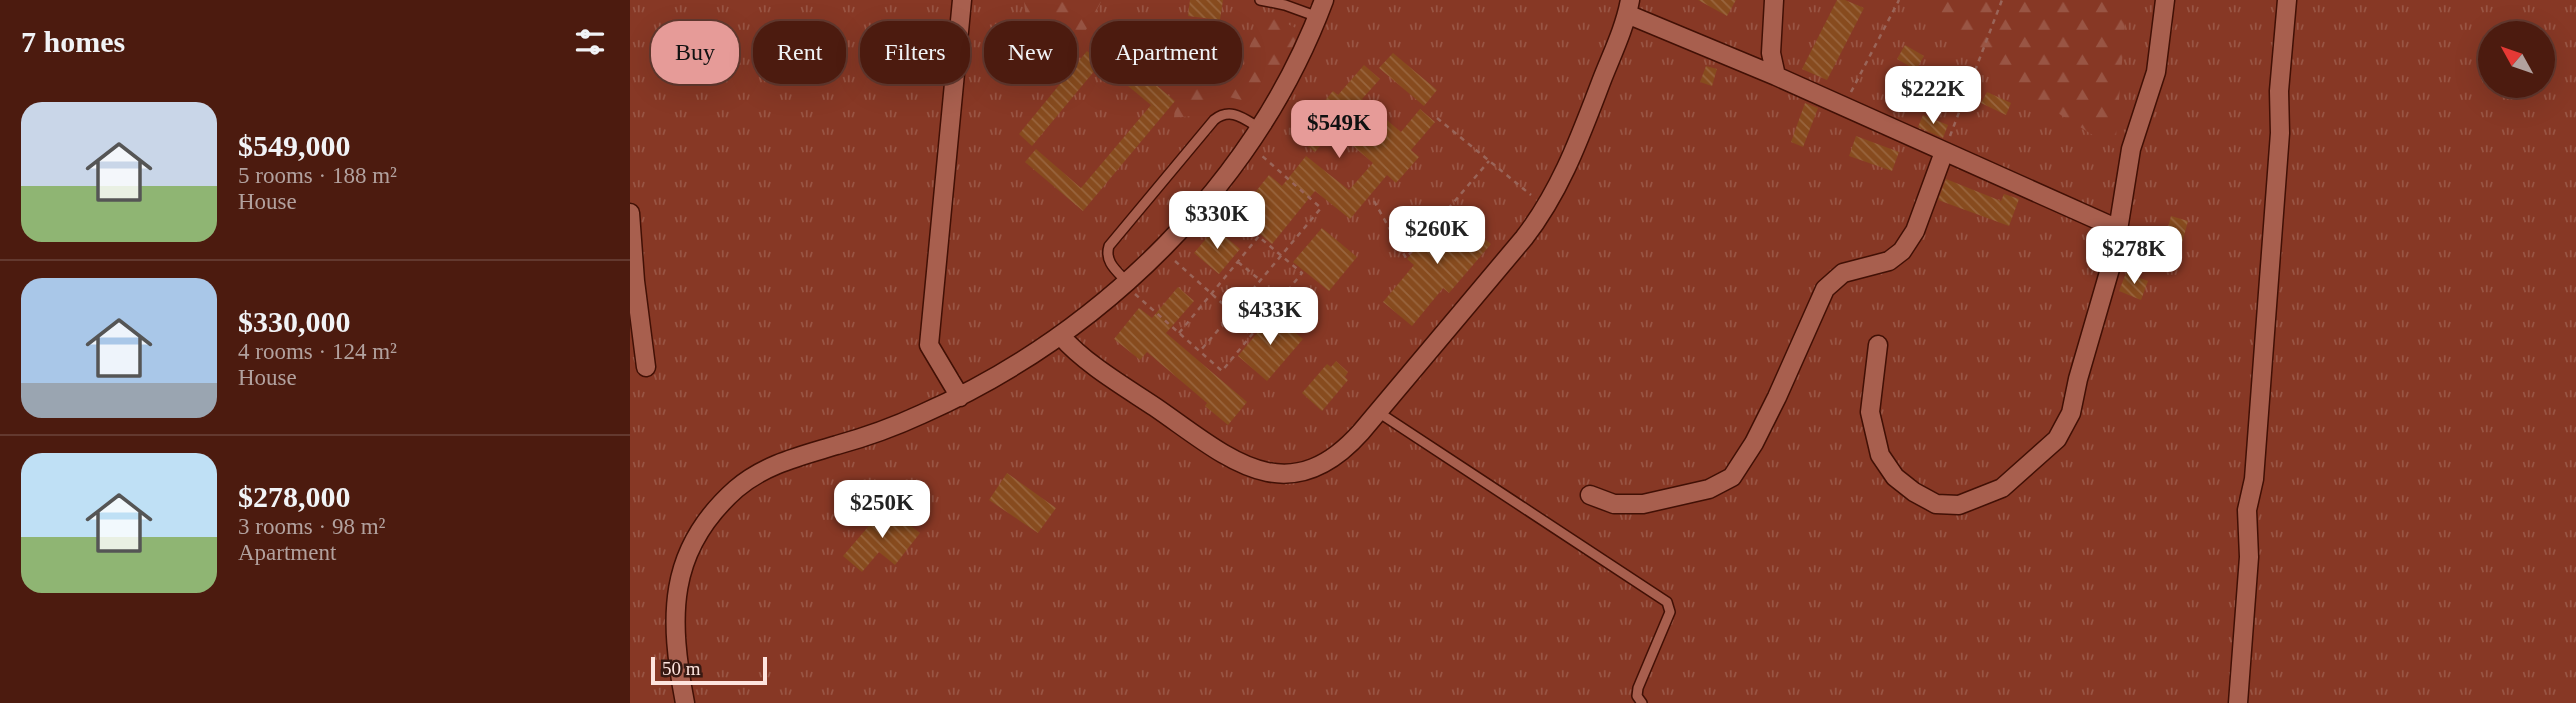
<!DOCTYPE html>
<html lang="en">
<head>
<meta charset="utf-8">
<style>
  body { margin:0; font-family:Georgia,serif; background:#532418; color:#f1f3f6; height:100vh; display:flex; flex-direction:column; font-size:26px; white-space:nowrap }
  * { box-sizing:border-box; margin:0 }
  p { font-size:23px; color:#b2a19e }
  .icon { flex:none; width:38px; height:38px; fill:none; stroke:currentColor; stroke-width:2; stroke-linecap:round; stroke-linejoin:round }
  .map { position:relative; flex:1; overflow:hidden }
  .panel { display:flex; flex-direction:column; background:#4c1b0f; width:630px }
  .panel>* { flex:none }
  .hud { position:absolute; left:21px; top:21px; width:665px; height:63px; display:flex; gap:14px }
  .needle { width:46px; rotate:310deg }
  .buttons { position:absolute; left:1848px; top:21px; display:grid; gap:14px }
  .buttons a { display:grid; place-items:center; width:77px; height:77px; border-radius:50%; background:#4c1b0f; box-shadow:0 7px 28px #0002,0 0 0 2px #63392f; font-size:35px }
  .scale { position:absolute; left:21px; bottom:18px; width:116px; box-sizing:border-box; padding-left:7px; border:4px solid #fee4de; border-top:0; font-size:19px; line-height:24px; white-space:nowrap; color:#fee4de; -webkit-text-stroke:5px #371912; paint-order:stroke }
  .price { position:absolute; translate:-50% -60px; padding:0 16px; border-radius:14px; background:#fff; color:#222; font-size:23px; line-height:46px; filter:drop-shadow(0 2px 4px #0008) }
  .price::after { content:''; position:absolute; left:50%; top:42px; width:21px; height:16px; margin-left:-10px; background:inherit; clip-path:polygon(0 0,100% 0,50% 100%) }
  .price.current { background:#e69b98; color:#111 }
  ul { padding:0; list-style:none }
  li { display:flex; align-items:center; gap:21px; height:175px; padding:0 21px }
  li+li { border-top:2px solid #63392f }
  li span { display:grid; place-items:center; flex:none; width:196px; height:140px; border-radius:21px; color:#555 }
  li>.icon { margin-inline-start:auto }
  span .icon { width:84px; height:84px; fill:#fffc; stroke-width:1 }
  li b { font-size:30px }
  h2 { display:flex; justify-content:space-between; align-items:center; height:84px; padding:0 21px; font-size:30px }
  .tag { padding:0 24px; border-radius:28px; background:#4c1b0f; box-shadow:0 7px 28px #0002,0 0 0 2px #63392f; font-size:24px; line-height:63px }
  .tag.current { background:#e69b98; color:#111 }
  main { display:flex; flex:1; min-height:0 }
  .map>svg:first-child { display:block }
  .grass { fill:url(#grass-tufts); fill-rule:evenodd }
  .forest { fill:url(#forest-firs) }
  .building { fill:url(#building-back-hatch) }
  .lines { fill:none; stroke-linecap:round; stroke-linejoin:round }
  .lane-casing { stroke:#411005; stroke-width:12 }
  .street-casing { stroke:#411005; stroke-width:21 }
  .path { stroke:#9a6559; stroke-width:2.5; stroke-dasharray:5 5; stroke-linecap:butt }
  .lane { stroke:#a85f4e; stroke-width:9 }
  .street { stroke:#a85f4e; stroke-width:18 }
</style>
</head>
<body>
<main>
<section class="panel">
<h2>7 homes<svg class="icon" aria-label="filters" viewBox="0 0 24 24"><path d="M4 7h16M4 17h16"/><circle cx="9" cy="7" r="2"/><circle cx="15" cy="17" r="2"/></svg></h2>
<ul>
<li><span style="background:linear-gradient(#c9d6e8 60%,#8fb573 0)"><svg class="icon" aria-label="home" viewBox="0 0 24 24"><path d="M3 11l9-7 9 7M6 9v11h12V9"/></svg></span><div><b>$549,000</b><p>5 rooms · 188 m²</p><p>House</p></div></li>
<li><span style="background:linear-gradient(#a9c7e8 75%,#9aa5b1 0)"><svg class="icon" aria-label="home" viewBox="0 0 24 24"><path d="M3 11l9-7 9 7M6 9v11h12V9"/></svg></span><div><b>$330,000</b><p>4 rooms · 124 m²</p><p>House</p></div></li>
<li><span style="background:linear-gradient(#bfe0f5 60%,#8fb573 0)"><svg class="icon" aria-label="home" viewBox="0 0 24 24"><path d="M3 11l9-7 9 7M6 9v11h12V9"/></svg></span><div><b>$278,000</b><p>3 rooms · 98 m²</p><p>Apartment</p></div></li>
</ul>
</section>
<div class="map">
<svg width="1946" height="703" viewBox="0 0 1946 703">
  <defs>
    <pattern id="grass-tufts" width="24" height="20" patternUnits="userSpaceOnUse" patternTransform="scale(1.75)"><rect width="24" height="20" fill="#873825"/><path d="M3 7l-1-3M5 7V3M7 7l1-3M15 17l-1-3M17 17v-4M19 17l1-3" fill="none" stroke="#954"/></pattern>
    <pattern id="forest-firs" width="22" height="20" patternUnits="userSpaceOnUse" patternTransform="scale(1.75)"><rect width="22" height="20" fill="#873825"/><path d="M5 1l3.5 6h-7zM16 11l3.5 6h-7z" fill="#954"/></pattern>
    <pattern id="building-back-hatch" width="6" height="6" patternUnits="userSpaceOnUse" patternTransform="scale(1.75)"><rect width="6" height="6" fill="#874b1e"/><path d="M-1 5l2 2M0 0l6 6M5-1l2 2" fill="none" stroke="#99653e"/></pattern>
  </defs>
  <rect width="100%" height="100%" fill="#662414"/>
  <path class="grass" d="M 0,0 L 1946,0 L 1946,703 L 0,703 ZM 1860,33 L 1913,33 L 1913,86 L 1860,86 Z"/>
  <path class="forest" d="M 394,0 L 472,0 L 441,58 C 411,44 396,36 394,0 Z
    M 1286,0 L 1497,0 L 1485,149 L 1388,88 Z
    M 634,13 L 670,30 L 650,75 L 623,103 L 591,95 L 570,115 L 544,118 L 548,72 L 545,61 L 568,70 L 579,89 L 611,74 L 626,27 Z"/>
  <path class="building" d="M 560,0 L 593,0 L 590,20 L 558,16 Z
    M 1068,0 L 1106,0 L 1097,16 Z
    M 1207,0 L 1215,0 L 1234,8 L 1197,80 L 1172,69 Z
    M 1275,45 L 1294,56 L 1286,70 L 1267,59 Z
    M 457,51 L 471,63 L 402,146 L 389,134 Z
    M 487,52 L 545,101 L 453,211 L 395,162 L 406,149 L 451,188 L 521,105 L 474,66 Z
    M 763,53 L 807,90 L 794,106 L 749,68 Z
    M 734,65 L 750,79 L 732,99 L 771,132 L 790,109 L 805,122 L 781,150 L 789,157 L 766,183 L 757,175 L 720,219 L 685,191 L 642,244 L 607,215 L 639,175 L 652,186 L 676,156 L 719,190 L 743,163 L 704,130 L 685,152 L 670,140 L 697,109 L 692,104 L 703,91 L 708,95 Z
    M 1076,66 L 1087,69 L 1082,86 L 1070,82 Z
    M 1357,92 L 1381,103 L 1376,115 L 1351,103 Z
    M 1175,103 L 1188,108 L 1173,147 L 1161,142 Z
    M 1293,115 L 1318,125 L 1313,138 L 1288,127 Z
    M 1226,136 L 1269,152 L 1262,171 L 1219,156 Z
    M 1316,179 L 1371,201 L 1374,194 L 1389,199 L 1379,226 L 1308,200 Z
    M 818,209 L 861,244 L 819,293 L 813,288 L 782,326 L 753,302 L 784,265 L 777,259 Z
    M 1541,216 L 1558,221 L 1551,247 L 1534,242 Z
    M 585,228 L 610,249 L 589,274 L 564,253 Z
    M 692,228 L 727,257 L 699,291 L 663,262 Z
    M 1496,273 L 1518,281 L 1511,300 L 1489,291 Z
    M 548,287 L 564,301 L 536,333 L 617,402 L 598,425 L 575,406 L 577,403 L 517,352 L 510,360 L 484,339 L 509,308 L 522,318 Z
    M 643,314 L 673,339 L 637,381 L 608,356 Z
    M 706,361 L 718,372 L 715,377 L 718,380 L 692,411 L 672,393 L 697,364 L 701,367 Z
    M 377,473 L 426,508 L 408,533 L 359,500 Z
    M 256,506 L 290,533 L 265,565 L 249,552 L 232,572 L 213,556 Z"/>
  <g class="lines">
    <g class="lane-casing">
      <path id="lane" d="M 630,0 L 655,5 L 688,17
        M 497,282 C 487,271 474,262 479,246 L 584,120 C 600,107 613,118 628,127
        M 748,412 L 1037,602 L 1040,612 L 1008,688 L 1007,696 L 1012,703"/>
    </g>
    <g class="street-casing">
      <path id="street" d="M 1144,0 L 1141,53 L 1146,76
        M 997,14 L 1146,76 L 1488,229
        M 0,213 L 5,281 L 16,367
        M 431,336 C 454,363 495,387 525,407 C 595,455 656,516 731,432 L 894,238 C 932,189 951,134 973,77 C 983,52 995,27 1000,0
        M 1248,345 L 1240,412 L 1250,455 L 1265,477 L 1284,492 L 1306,504 L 1329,505 L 1372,488 L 1427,439 L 1441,413 L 1448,379 L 1484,255 L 1501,149 L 1526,72 L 1535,0
        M 330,397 L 299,345 L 332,0
        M 960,495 L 984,504 L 1013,504 L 1079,489 L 1102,477 L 1124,443 L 1147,397 L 1195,289 L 1213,273 L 1259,261 L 1272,251 L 1285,231 L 1314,152
        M 55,703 C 39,619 36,551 106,489 C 135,464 171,456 207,445 C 236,437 264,427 292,414 C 470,335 625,185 694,0
        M 1608,703 L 1619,557 L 1617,510 L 1624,479 L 1650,133 L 1649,91 L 1657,0"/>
    </g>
    <path class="path" d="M 1221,92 L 1269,0
      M 807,118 L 901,195
      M 1320,136 L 1372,0
      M 744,201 L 776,258 L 859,161
      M 545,261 L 603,313 L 570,351
      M 608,262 L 630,280
      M 505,294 L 592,371 L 672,273 L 592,206
      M 603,313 L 691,208 L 631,155
      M 599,317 L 621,335
      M 549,333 L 629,236"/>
    <use href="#lane" class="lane"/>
    <use href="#street" class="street"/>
  </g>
</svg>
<div class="buttons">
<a><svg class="needle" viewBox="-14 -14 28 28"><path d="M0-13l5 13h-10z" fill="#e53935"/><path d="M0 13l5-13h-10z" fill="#b2a19e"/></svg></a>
</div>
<div class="scale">50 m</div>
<b class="price" style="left:1303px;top:126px">$222K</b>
<b class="price current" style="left:709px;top:160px">$549K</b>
<b class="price" style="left:587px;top:251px">$330K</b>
<b class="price" style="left:807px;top:266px">$260K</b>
<b class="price" style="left:1504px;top:286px">$278K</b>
<b class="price" style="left:640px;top:347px">$433K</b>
<b class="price" style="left:252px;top:540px">$250K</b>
<div class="hud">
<a class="tag current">Buy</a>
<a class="tag">Rent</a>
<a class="tag">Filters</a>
<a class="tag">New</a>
<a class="tag">Apartment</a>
</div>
</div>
</main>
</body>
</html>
